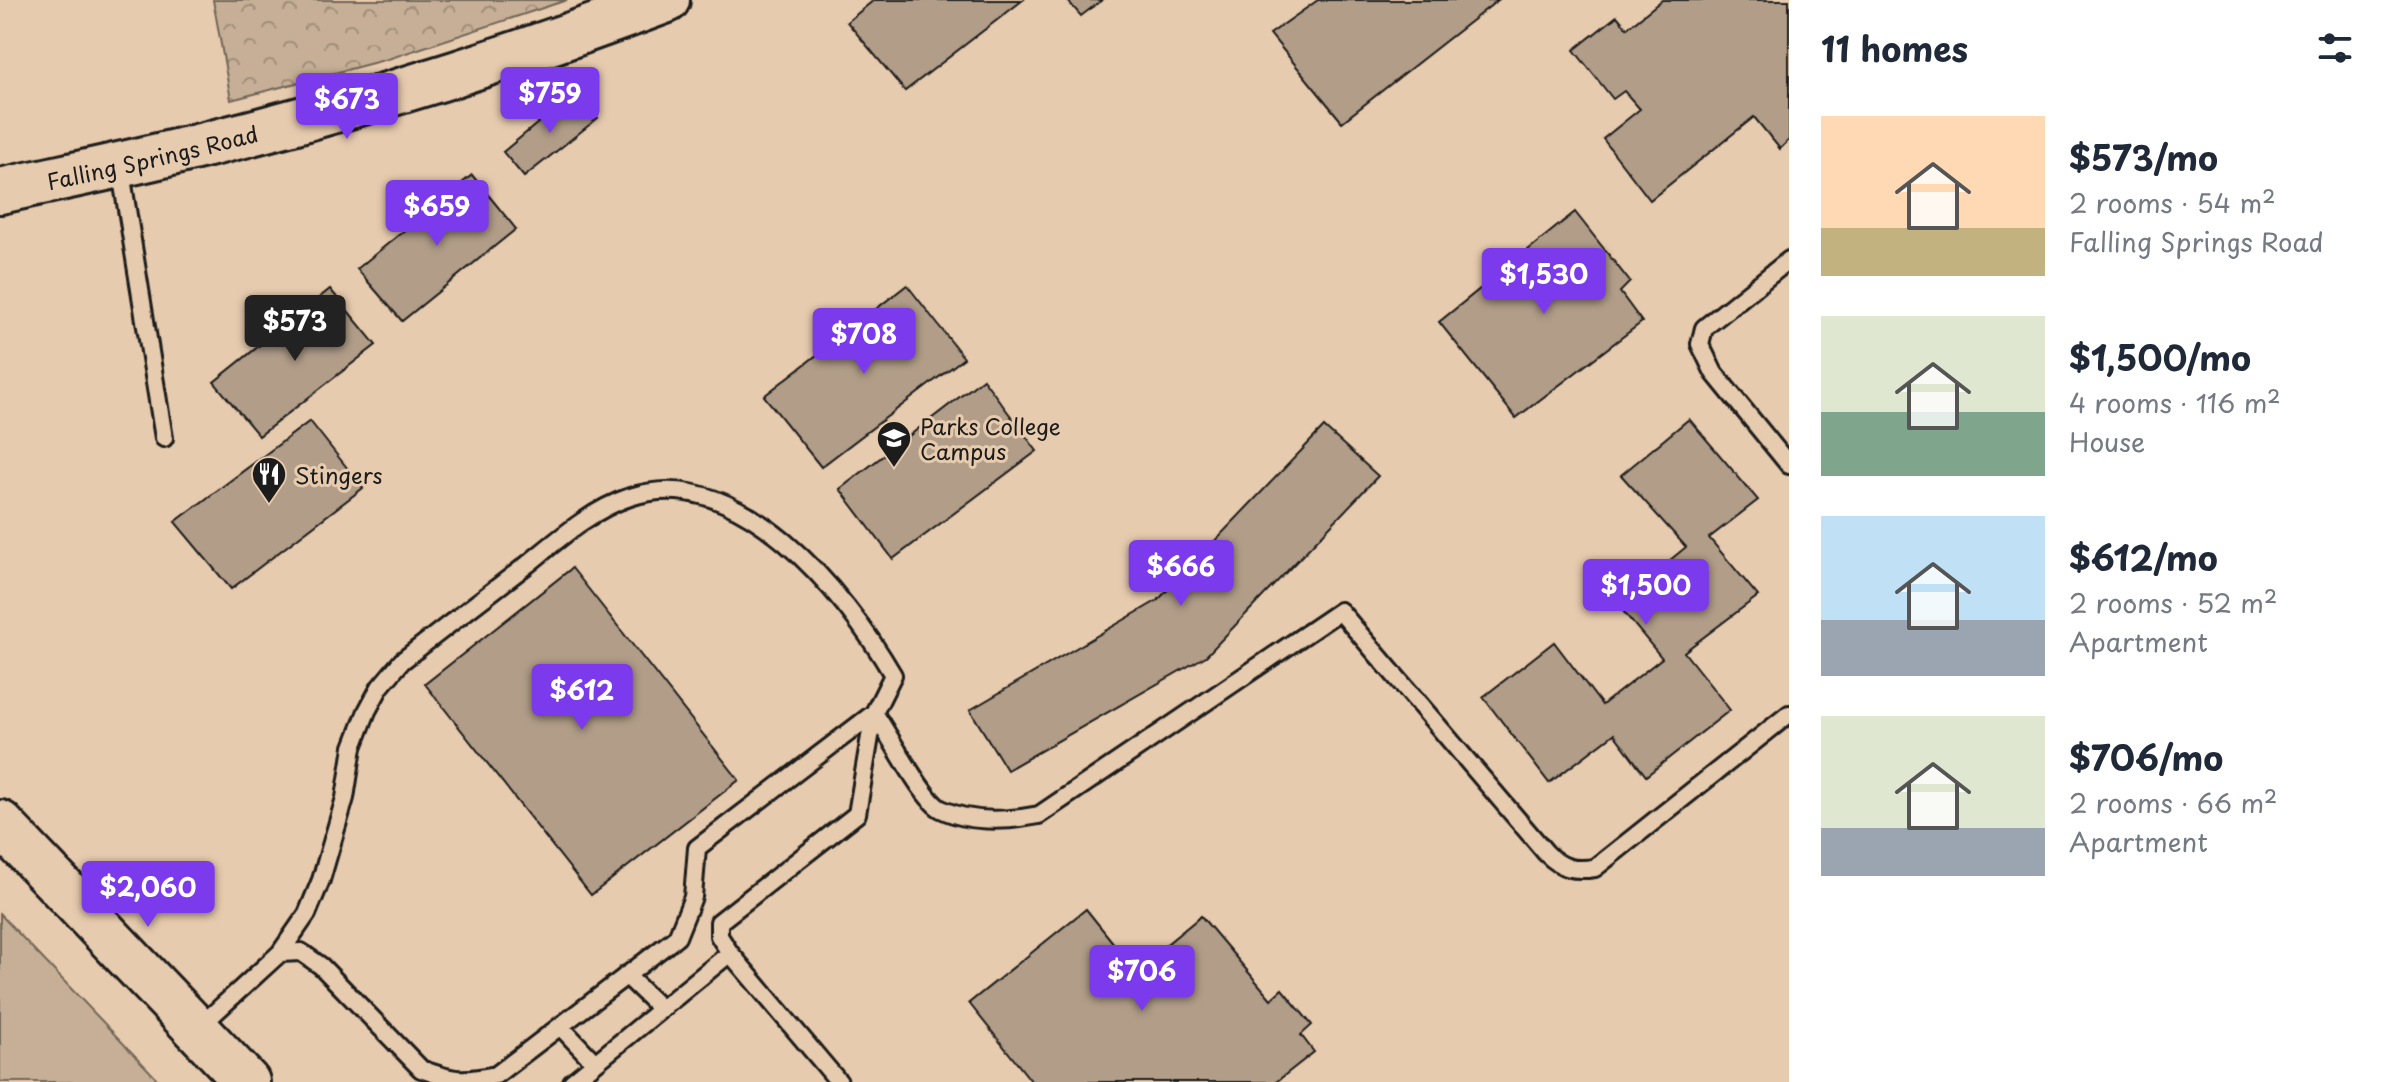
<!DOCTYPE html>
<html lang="en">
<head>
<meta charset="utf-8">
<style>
  body { margin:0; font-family:"Playpen Sans",sans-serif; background:#f2f2f3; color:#1f2937; height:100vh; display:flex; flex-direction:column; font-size:30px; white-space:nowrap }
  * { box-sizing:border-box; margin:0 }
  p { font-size:26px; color:#747a83 }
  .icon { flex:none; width:44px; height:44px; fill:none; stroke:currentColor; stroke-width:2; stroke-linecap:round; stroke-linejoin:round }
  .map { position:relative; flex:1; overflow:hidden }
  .drawer { display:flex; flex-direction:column; background:#fff; width:600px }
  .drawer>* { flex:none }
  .price { position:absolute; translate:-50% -68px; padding:0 18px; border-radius:8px; background:#7c3aed; color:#fff; font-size:26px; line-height:52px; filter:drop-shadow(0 2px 4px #0008) }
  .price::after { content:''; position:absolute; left:50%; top:48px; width:24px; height:18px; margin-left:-12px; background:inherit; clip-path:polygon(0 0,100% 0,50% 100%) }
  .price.active { background:#222; color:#fff }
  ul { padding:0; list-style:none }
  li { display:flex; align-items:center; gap:24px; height:200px; padding:0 32px }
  li span { display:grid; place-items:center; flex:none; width:224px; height:160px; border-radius:0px; color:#555 }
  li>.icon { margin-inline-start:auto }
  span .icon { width:96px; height:96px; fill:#fffc; stroke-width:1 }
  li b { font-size:34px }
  h2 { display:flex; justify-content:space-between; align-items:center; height:96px; padding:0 32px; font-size:34px }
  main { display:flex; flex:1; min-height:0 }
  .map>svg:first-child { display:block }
  .grass { fill:#c6af96; stroke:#716659; stroke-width:2 }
  .park { fill:url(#park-crowns); stroke:#716659; stroke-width:2 }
  .building { fill:#b19d88; stroke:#1c1c1c; stroke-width:2 }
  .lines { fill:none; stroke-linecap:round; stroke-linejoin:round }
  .lane-casing { stroke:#1c1c1c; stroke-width:22 }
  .secondary-casing { stroke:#1c1c1c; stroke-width:50 }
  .lane { stroke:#e7cbae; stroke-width:16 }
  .secondary { stroke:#e7cbae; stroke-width:44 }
  .labels { text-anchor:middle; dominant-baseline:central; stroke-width:6; stroke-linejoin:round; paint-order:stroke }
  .street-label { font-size:22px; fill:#1c1c1c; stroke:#e7cbae }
  .poi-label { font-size:22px; fill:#1c1c1c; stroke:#e7cbae; text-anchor:start }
</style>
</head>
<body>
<main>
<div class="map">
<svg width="1789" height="1082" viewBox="0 0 1789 1082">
  <defs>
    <pattern id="park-crowns" width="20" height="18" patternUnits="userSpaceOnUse" patternTransform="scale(2)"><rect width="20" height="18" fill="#c6af96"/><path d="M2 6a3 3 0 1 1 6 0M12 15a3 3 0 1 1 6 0" fill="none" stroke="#a08e7a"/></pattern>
  </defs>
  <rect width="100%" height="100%" fill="#e7cbae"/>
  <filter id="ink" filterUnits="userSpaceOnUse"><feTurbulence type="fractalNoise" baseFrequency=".0125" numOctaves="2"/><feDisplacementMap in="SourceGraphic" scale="16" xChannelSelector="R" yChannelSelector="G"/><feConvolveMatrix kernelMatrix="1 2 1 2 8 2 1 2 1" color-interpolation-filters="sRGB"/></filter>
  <g filter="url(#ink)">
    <path class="grass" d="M 0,914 L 160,1082 L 0,1082 Z"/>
    <path class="park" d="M 213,0 L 567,0 L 388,59 L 231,100 Z"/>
    <path class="building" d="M 874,0 L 1023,0 L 905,91 L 847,22 Z
      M 1067,0 L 1102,0 L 1081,16 Z
      M 1318,0 L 1498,0 L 1342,122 L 1270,34 Z
      M 1789,0 L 1789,140 L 1780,149 L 1754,117 L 1650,200 L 1603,139 L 1640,109 L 1624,91 L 1613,99 L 1574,50 L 1617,16 L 1627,28 L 1662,0 Z
      M 574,93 L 598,118 L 524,177 L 503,152 Z
      M 472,175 L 516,229 L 402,321 L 357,269 Z
      M 1575,212 L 1630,282 L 1620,292 L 1642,322 L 1516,418 L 1439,322 Z
      M 907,285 L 964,358 L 821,467 L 764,396 Z
      M 330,289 L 376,345 L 259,436 L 214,382 Z
      M 983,379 L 1037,451 L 893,559 L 840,489 Z
      M 1689,419 L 1758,500 L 1709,538 L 1758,596 L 1684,652 L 1730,710 L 1646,776 L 1614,734 L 1549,783 L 1483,697 L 1554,642 L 1602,705 L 1662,658 L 1617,604 L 1686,547 L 1621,475 Z
      M 310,421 L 363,488 L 231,589 L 175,522 Z
      M 1324,427 L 1378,476 L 1206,656 L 1007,770 L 970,710 L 1158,600 Z
      M 572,568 L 739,780 L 591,895 L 425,684 Z
      M 1086,909 L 1135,970 L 1201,916 L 1271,999 L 1282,989 L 1312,1025 L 1301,1035 L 1314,1052 L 1276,1082 L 1032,1082 L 969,1003 Z"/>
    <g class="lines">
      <g class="lane-casing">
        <path id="lane" d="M 120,166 L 164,438
          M 1789,260 L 1704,328 L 1700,344 L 1714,373 L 1789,465
          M 874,713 C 888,732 923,800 941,809 C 972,824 1008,821 1039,815 L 1340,611 L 1546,853 C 1562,869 1574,871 1595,868 L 1789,714
          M 730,953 L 719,936 L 719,922 L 857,814 L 874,713
          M 626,975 L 661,1009
          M 560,1026 L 595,1063
          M 198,1028 L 280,953 L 301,952 L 321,966 L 421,1069 C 454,1081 462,1082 496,1075 L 677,937 L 693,897 L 697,848 L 874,713 L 893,675 C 845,593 739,461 630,497 C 591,510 559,539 528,564 C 486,596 444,628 402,661 L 380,687 L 367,711 L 353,747 L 345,798 L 321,880 L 307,914 L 280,953
          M 572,1082 L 730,953 L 839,1082"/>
      </g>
      <g class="secondary-casing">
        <g id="secondary">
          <path id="s1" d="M 0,191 C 73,175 147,160 220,141 C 372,103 521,55 667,0"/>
          <path d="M 0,823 L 247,1082"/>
        </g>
      </g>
      <use href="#lane" class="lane"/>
      <use href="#secondary" class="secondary"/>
    </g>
  </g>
  <defs>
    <g id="university-pin" transform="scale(1.8)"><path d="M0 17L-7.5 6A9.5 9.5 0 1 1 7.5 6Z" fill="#1c1c1c" stroke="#e7cbae"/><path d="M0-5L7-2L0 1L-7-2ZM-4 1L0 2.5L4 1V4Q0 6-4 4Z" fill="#fff"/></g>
    <g id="restaurant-pin" transform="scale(1.8)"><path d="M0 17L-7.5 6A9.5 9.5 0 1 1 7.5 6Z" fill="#1c1c1c" stroke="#e7cbae"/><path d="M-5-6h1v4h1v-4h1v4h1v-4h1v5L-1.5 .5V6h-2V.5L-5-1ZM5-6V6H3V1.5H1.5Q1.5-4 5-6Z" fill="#fff"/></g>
  </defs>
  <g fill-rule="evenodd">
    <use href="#university-pin" x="894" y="438"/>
    <use href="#restaurant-pin" x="269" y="474"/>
  </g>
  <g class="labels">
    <g class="street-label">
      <text stroke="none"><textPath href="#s1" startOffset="156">Falling Springs Road</textPath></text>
    </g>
    <g class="poi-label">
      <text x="920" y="425">Parks College<tspan x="920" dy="25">Campus</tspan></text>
      <text x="295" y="474">Stingers</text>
    </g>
  </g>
</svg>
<b class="price" style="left:550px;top:135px">$759</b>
<b class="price" style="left:347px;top:141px">$673</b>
<b class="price" style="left:437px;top:248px">$659</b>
<b class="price" style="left:1544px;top:316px">$1,530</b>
<b class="price active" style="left:295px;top:363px">$573</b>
<b class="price" style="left:864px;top:376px">$708</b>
<b class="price" style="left:1181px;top:608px">$666</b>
<b class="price" style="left:1646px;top:627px">$1,500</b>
<b class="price" style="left:582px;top:732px">$612</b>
<b class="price" style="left:148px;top:929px">$2,060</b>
<b class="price" style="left:1142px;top:1013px">$706</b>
</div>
<section class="drawer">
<h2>11 homes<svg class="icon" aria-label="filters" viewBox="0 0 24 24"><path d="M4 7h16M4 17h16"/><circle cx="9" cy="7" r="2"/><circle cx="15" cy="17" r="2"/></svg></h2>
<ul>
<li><span style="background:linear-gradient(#ffd9b3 70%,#c2b280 0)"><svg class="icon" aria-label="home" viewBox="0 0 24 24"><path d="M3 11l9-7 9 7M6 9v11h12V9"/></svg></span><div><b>$573/mo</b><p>2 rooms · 54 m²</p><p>Falling Springs Road</p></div></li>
<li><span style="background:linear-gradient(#dfe7d0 60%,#7fa58c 0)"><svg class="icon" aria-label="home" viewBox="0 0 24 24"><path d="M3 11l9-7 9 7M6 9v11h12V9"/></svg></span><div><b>$1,500/mo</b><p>4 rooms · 116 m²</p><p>House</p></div></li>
<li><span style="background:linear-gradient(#bfe0f5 65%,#9aa5b1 0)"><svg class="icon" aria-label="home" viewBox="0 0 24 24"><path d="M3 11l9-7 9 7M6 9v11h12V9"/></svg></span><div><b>$612/mo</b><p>2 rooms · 52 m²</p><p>Apartment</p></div></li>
<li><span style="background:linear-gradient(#dfe7d0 70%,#9aa5b1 0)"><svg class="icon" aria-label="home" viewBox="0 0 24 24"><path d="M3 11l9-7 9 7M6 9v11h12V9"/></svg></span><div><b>$706/mo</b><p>2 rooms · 66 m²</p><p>Apartment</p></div></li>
</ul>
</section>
</main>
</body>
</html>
